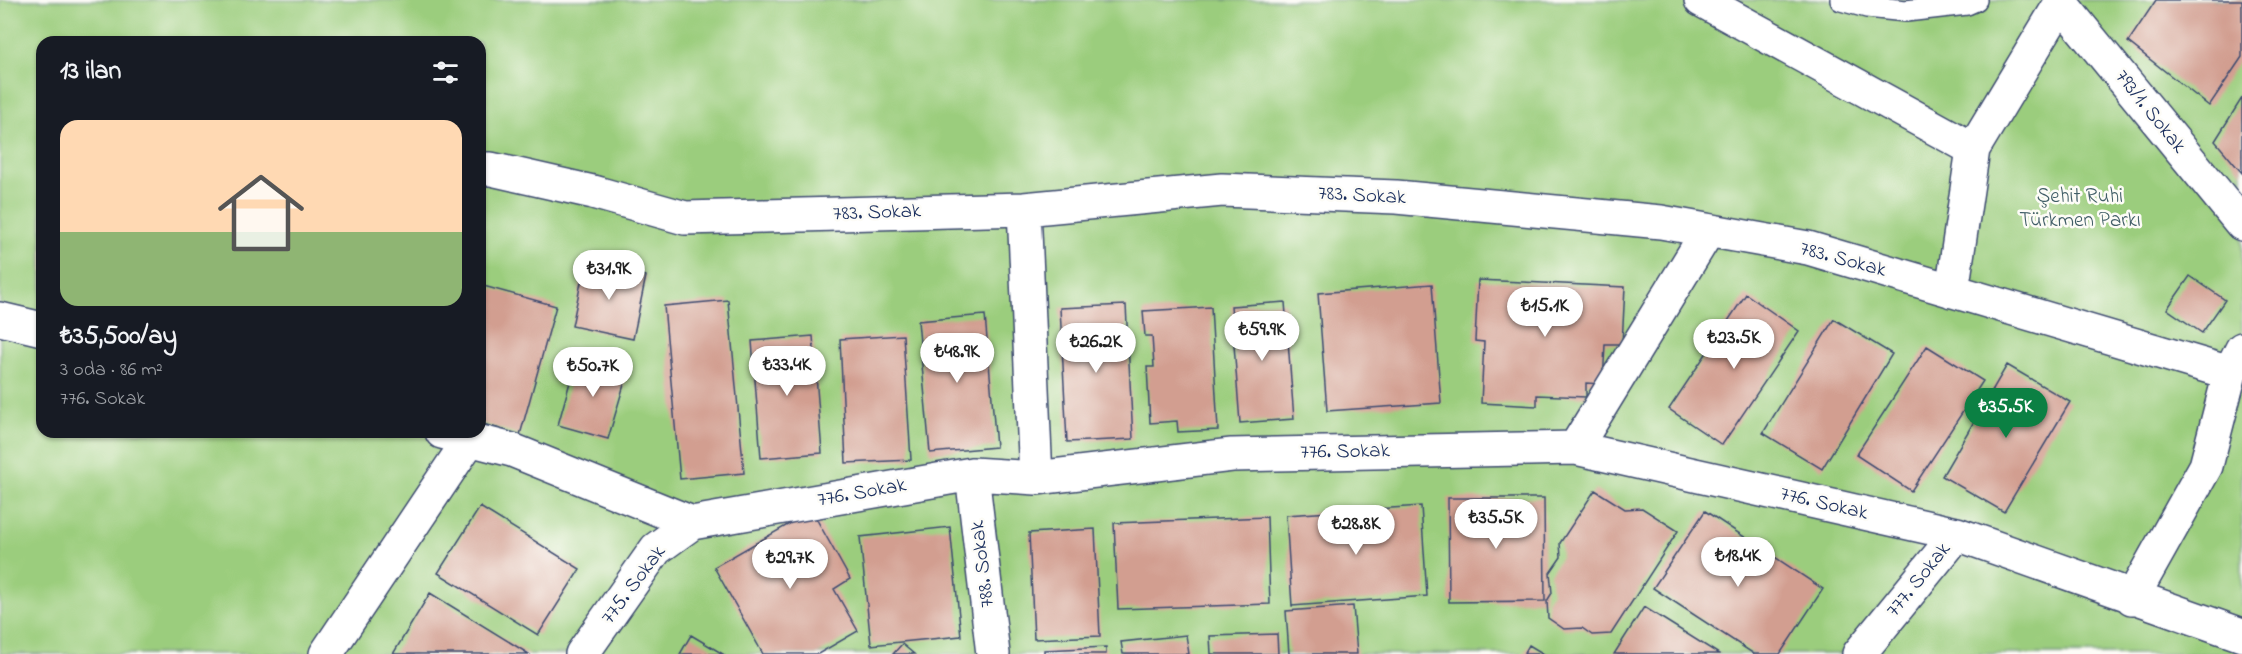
<!DOCTYPE html>
<html lang="tr">
<head>
<meta charset="utf-8">
<style>
  body { margin:0; font-family:"Indie Flower",sans-serif; background:#242831; color:#f1f3f6; height:100vh; display:flex; flex-direction:column; font-size:22px; white-space:nowrap }
  * { box-sizing:border-box; margin:0 }
  p { font-size:20px; color:#9ea1a6 }
  .icon { flex:none; width:33px; height:33px; fill:none; stroke:currentColor; stroke-width:2; stroke-linecap:round; stroke-linejoin:round }
  .map { position:relative; flex:1; overflow:hidden }
  .panel { position:absolute; left:36px; top:36px; width:450px; height:402px; display:flex; flex-direction:column; background:#171b24; border-radius:18px; box-shadow:0 2px 4px #0004 }
  .panel>* { flex:none }
  .price { position:absolute; translate:-50% -51px; padding:0 14px; border-radius:21px; background:#fff; color:#222; font-size:20px; line-height:39px; filter:drop-shadow(0 2px 3px #0008) }
  .price::after { content:''; position:absolute; left:50%; top:36px; width:18px; height:14px; margin-left:-9px; background:inherit; clip-path:polygon(0 0,100% 0,50% 100%) }
  .price.on { background:#0b8043; color:#fff }
  ul { padding:0; list-style:none }
  li { display:grid; align-content:center; gap:12px; height:318px; padding:0 24px }
  li+li { border-top:2px solid #363941 }
  li span { display:grid; place-items:center; height:186px; border-radius:18px; color:#555 }
  li>.icon { margin-inline-start:auto }
  span .icon { width:108px; height:108px; fill:#fffc; stroke-width:1 }
  li b { font-size:26px }
  h2 { display:flex; justify-content:space-between; align-items:center; height:72px; padding:0 24px; font-size:26px }
  .map>svg:first-child { display:block }
  .green { fill:#9bcd7d; stroke:#5b7e6e; stroke-width:1.5; fill-rule:evenodd }
  .building { fill:#d29e90 }
  .lines { fill:none; stroke-linecap:round; stroke-linejoin:round }
  .service-casing { stroke:#3c4a6f; stroke-width:24 }
  .minor-casing { stroke:#3c4a6f; stroke-width:36 }
  .service { stroke:#fff; stroke-width:21 }
  .minor { stroke:#fff; stroke-width:33 }
  .labels { text-anchor:middle; dominant-baseline:central; stroke-width:5; stroke-linejoin:round; paint-order:stroke }
  .street-label { font-size:21px; fill:#1b2f5e; stroke:#fdfcf7 }
  .park-label { font-size:21px; fill:#415e67; stroke:#fdfcf7 }
</style>
</head>
<body>
<div class="map">
<svg width="2242" height="654" viewBox="0 0 2242 654">
  <rect width="100%" height="100%" fill="#fdfcf7"/>
  <filter id="ink" filterUnits="userSpaceOnUse"><feTurbulence type="fractalNoise" baseFrequency=".0167" numOctaves="2"/><feDisplacementMap in="SourceGraphic" scale="12" xChannelSelector="R" yChannelSelector="G"/><feConvolveMatrix kernelMatrix="1 2 1 2 8 2 1 2 1" color-interpolation-filters="sRGB"/></filter>
  <filter id="wash" filterUnits="userSpaceOnUse"><feTurbulence type="fractalNoise" baseFrequency=".008" numOctaves="4" result="noise"/><feDisplacementMap in="SourceGraphic" scale="24" xChannelSelector="R" yChannelSelector="G"/><feGaussianBlur stdDeviation="1.35" result="paint"/><feColorMatrix in="noise" values="0 0 0 0 0 0 0 0 0 0 0 0 0 0 0 0 0 1.4 0 .05"/><feComposite in="paint" operator="in"/></filter>
  <g filter="url(#wash)">
    <rect width="100%" height="100%" fill="#f5e6cf"/>
    <path class="green" d="M 0,0 L 2242,0 L 2242,654 L 0,654 ZM 42,42 L 480,42 L 480,432 L 42,432 Z"/>
    <g id="blocks">
      <path class="building" d="M 2156,0 L 2242,0 L 2242,57 L 2209,106 L 2128,42 Z
        M 2242,98 L 2242,173 L 2215,141 Z
        M 585,263 L 646,276 L 633,339 L 572,326 Z
        M 2190,276 L 2225,300 L 2202,333 L 2167,309 Z
        M 1478,280 L 1625,287 L 1622,344 L 1605,344 L 1603,384 L 1586,383 L 1586,397 L 1537,395 L 1537,406 L 1481,403 L 1484,342 L 1475,341 Z
        M 1432,284 L 1441,403 L 1327,411 L 1318,293 Z
        M 480,285 L 556,306 L 520,435 L 480,423 Z
        M 1746,294 L 1799,331 L 1722,445 L 1669,409 Z
        M 728,300 L 744,473 L 680,479 L 664,306 Z
        M 1285,302 L 1294,419 L 1240,423 L 1231,306 Z
        M 1126,305 L 1133,439 L 1067,442 L 1060,308 Z
        M 1211,307 L 1218,430 L 1178,432 L 1177,421 L 1150,423 L 1147,367 L 1154,367 L 1152,336 L 1145,336 L 1143,311 Z
        M 985,315 L 996,447 L 930,453 L 918,321 Z
        M 1834,319 L 1892,354 L 1822,469 L 1763,433 Z
        M 903,335 L 911,460 L 846,463 L 840,339 Z
        M 813,336 L 822,453 L 761,458 L 752,341 Z
        M 1927,346 L 1983,381 L 1911,491 L 1856,455 Z
        M 577,357 L 628,371 L 608,439 L 558,425 Z
        M 2007,365 L 2070,402 L 2004,512 L 1942,476 Z
        M 1595,490 L 1625,509 L 1642,508 L 1678,531 L 1611,634 L 1592,635 L 1582,628 L 1564,629 L 1548,618 L 1547,601 L 1552,593 L 1550,573 L 1561,557 L 1560,543 Z
        M 1448,498 L 1544,498 L 1545,601 L 1449,602 Z
        M 1421,506 L 1427,596 L 1292,606 L 1286,515 Z
        M 480,507 L 580,569 L 538,635 L 438,573 Z
        M 812,511 L 850,579 L 834,589 L 858,631 L 818,654 L 763,654 L 714,567 Z
        M 1705,511 L 1823,589 L 1780,654 L 1754,654 L 1653,588 Z
        M 1267,517 L 1270,604 L 1118,609 L 1114,523 Z
        M 950,527 L 961,636 L 871,645 L 860,537 Z
        M 1095,529 L 1100,636 L 1034,639 L 1029,533 Z
        M 430,593 L 529,654 L 393,654 Z
        M 1353,606 L 1357,654 L 1289,654 L 1286,611 Z
        M 1644,607 L 1719,654 L 1614,654 Z
        M 1277,634 L 1278,654 L 1211,654 L 1210,636 Z
        M 691,635 L 723,654 L 680,654 Z
        M 1186,635 L 1189,654 L 1123,654 L 1121,642 Z
        M 902,644 L 914,654 L 893,654 Z
        M 1529,645 L 1544,654 L 1524,654 Z
        M 1106,647 L 1106,654 L 1044,654 L 1044,650 Z"/>
    </g>
  </g>
  <g filter="url(#ink)">
    <use href="#blocks" fill-opacity="0" stroke="#3c4a6f" stroke-width="1.5"/>
    <g class="lines">
      <g class="service-casing">
        <path id="service" d="M 1841,0 L 1867,7 L 1906,11 L 1967,4 L 1976,0"/>
      </g>
      <g class="minor-casing">
        <path id="minor" d="M 1701,0 L 1973,149
          M 2063,0 L 2061,3 L 2242,224
          M 480,169 L 491,169 L 593,192 L 685,218 L 1024,209 L 1222,190 L 1396,197 L 1661,222 L 1808,248 L 2230,373
          M 1024,209 L 1036,478
          M 1952,291 L 1973,149 L 2061,3
          M 0,319 L 42,329
          M 442,432 L 512,450 L 692,523 L 972,474 L 1036,478 L 1232,455 L 1575,448 L 1957,534 L 2242,635
          M 1575,448 L 1708,231
          M 972,474 L 993,654
          M 2132,598 L 2206,466 L 2230,373 L 2242,349
          M 326,654 L 470,439
          M 582,654 L 656,549 L 692,523
          M 1859,654 L 1957,534"/>
      </g>
      <use href="#service" class="service"/>
      <use href="#minor" class="minor"/>
    </g>
  </g>
  <g class="labels">
    <g class="street-label">
      <text transform="translate(2150 112) rotate(51)">793/1. Sokak</text>
      <text transform="translate(1362 196) rotate(3)">783. Sokak</text>
      <text transform="translate(877 213) rotate(-2)">783. Sokak</text>
      <text transform="translate(1843 260) rotate(15)">783. Sokak</text>
      <text transform="translate(1345 452) rotate(-1)">776. Sokak</text>
      <text transform="translate(862 493) rotate(-10)">776. Sokak</text>
      <text transform="translate(1824 504) rotate(13)">776. Sokak</text>
      <text transform="translate(983 564) rotate(-97)">788. Sokak</text>
      <text transform="translate(1919 580) rotate(-51)">777. Sokak</text>
      <text transform="translate(634 585) rotate(-53)">775. Sokak</text>
    </g>
    <g class="park-label">
      <text x="2080" y="197">Şehit Ruhi<tspan x="2080" dy="24">Türkmen Parkı</tspan></text>
    </g>
  </g>
</svg>
<b class="price" style="left:609px;top:301px">₺31.9K</b>
<b class="price" style="left:1545px;top:338px">₺15.1K</b>
<b class="price" style="left:1262px;top:362px">₺59.9K</b>
<b class="price" style="left:1734px;top:370px">₺23.5K</b>
<b class="price" style="left:1096px;top:374px">₺26.2K</b>
<b class="price" style="left:957px;top:384px">₺48.9K</b>
<b class="price" style="left:787px;top:397px">₺33.4K</b>
<b class="price" style="left:593px;top:398px">₺50.7K</b>
<b class="price on" style="left:2006px;top:439px">₺35.5K</b>
<b class="price" style="left:1496px;top:550px">₺35.5K</b>
<b class="price" style="left:1356px;top:556px">₺28.8K</b>
<b class="price" style="left:1738px;top:588px">₺18.4K</b>
<b class="price" style="left:790px;top:590px">₺29.7K</b>
<section class="panel">
<h2>13 ilan<svg class="icon" aria-label="filters" viewBox="0 0 24 24"><path d="M4 7h16M4 17h16"/><circle cx="9" cy="7" r="2"/><circle cx="15" cy="17" r="2"/></svg></h2>
<ul>
<li><span style="background:linear-gradient(#ffd9b3 60%,#8fb573 0)"><svg class="icon" aria-label="home" viewBox="0 0 24 24"><path d="M3 11l9-7 9 7M6 9v11h12V9"/></svg></span><div><b>₺35,500/ay</b><p>3 oda · 86 m²</p><p>776. Sokak</p></div></li>
</ul>
</section>
</div>
</body>
</html>
